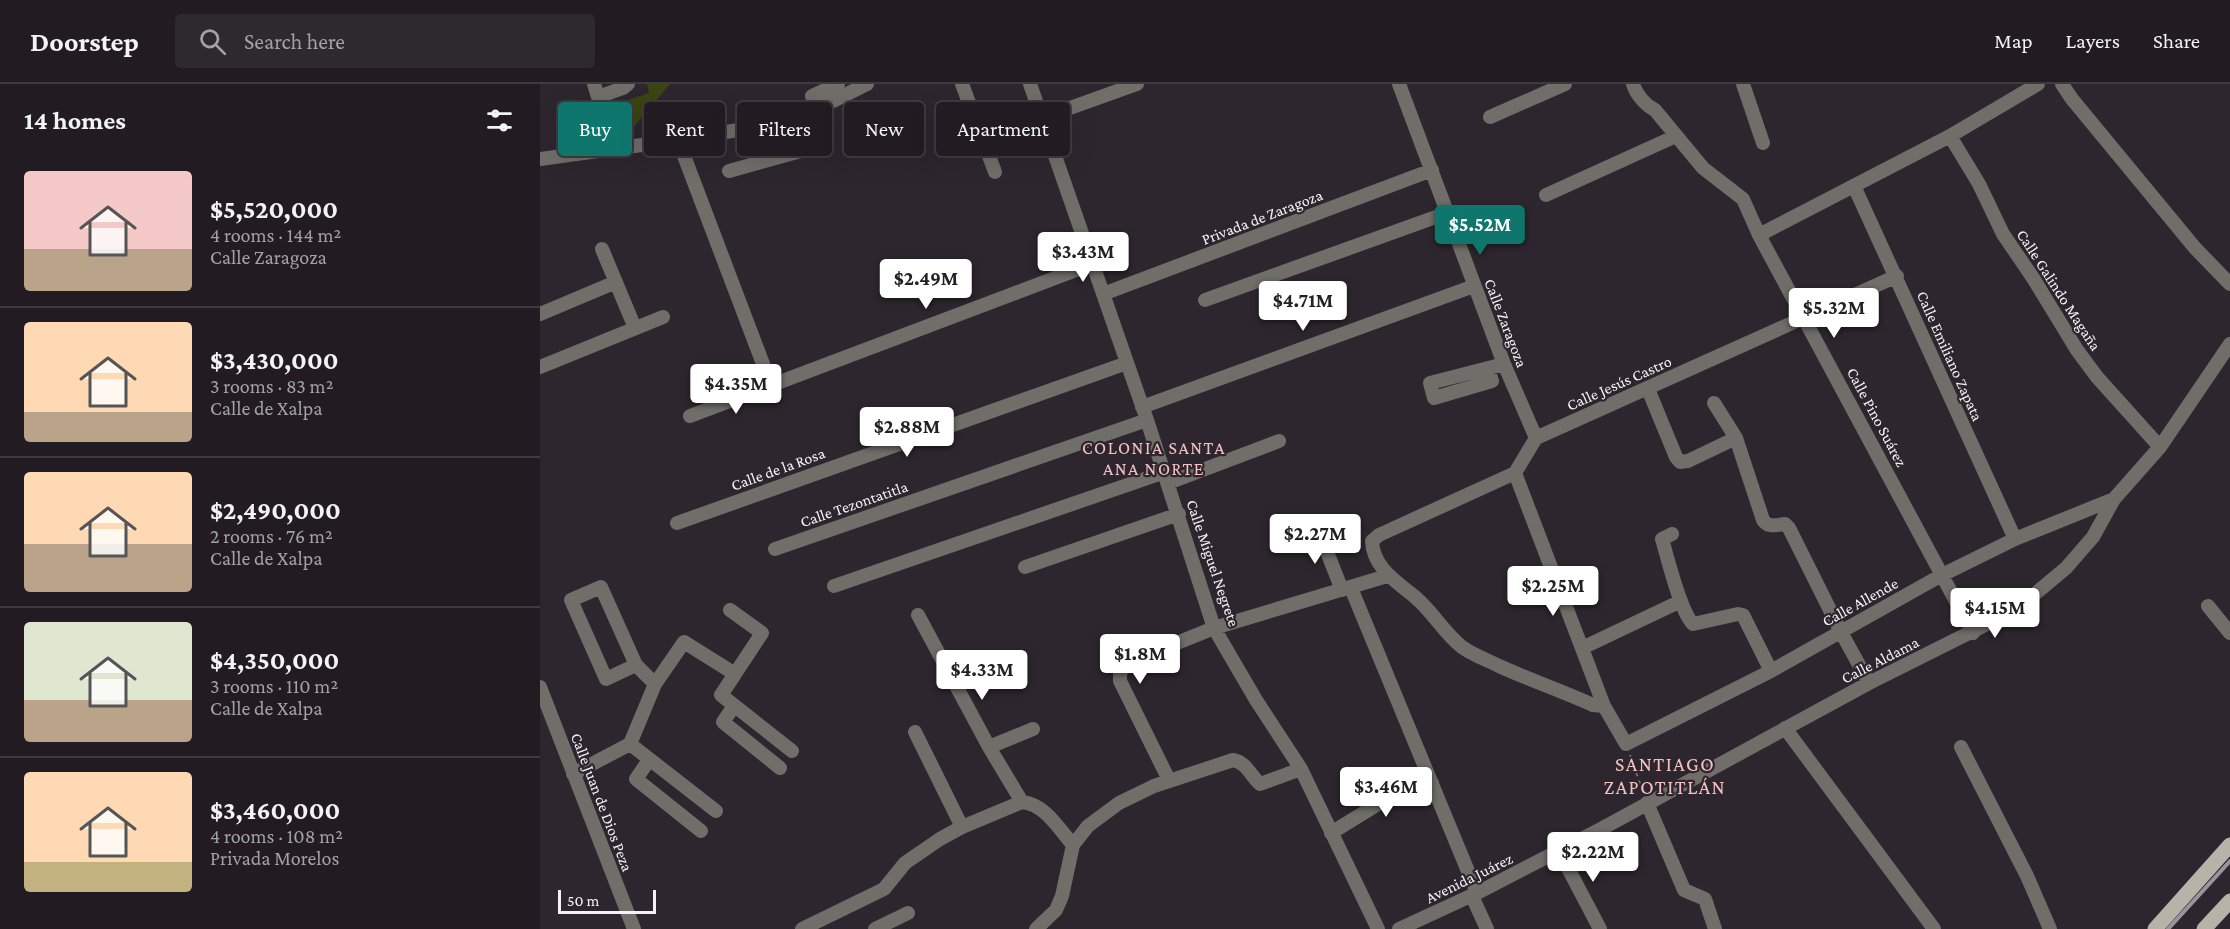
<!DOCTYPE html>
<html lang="en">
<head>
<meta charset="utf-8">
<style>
  body { margin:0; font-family:"Crimson Pro",serif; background:#2e292f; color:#f1f3f6; height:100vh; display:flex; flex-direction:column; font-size:22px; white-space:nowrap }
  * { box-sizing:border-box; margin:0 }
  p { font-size:20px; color:#a2a1a5 }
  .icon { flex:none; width:33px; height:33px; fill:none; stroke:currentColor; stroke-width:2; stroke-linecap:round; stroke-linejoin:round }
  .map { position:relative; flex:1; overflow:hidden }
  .side { display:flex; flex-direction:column; background:#221c22; width:540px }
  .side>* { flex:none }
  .hud { position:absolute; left:18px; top:18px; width:570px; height:54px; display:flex; gap:12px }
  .scale { position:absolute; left:18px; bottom:15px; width:98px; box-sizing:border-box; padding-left:6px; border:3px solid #f6f1f6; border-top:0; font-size:16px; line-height:21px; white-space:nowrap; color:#f6f1f6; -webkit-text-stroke:4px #2d262e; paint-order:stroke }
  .price { position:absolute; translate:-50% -51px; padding:0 14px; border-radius:6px; background:#fff; color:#222; font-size:20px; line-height:39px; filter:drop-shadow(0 2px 3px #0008) }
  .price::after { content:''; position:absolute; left:50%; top:36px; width:18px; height:14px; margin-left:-9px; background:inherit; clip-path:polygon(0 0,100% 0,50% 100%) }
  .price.active { background:#0f766e; color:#fff }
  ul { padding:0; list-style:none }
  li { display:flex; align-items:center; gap:18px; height:150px; padding:0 24px }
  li+li { border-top:2px solid #3f3a40 }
  li span { display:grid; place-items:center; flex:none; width:168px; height:120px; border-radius:6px; color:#555 }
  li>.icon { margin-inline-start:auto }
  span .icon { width:72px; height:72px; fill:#fffc; stroke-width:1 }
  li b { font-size:26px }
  h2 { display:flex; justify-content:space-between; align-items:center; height:72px; padding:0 24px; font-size:26px }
  .chip { padding:0 21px; border-radius:6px; background:#221c22; box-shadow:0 6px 24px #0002,0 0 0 2px #3f3a40; font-size:21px; line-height:54px }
  .chip.active { background:#0f766e; color:#fff }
  header { display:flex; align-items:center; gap:36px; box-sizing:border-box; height:84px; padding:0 30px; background:#221c22; border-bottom:2px solid #3f3a40 }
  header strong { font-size:28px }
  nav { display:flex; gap:33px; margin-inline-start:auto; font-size:21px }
  .search { width:420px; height:54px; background:#2e292f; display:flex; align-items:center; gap:15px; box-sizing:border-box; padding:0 21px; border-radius:6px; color:#a2a1a5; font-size:22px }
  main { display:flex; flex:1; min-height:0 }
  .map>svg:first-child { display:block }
  .green { fill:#3b4510 }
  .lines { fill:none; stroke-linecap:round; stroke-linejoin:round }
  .path { stroke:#736d74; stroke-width:2; stroke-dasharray:4.5 4.5; stroke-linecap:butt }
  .minor { stroke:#706e69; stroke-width:14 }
  .major { stroke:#b8b3a9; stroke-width:15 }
  .rail { stroke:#9a949b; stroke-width:4 }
  .labels { text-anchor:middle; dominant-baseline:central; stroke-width:4.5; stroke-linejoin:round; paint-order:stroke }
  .street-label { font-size:16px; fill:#f6f1f6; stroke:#2d262e }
  .neighbourhood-label { font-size:18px; letter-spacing:1.5px; fill:#f4c0c0; stroke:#2d262e }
  .quarter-label { font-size:20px; letter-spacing:1.5px; fill:#f4c0c0; stroke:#2d262e }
</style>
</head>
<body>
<header>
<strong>Doorstep</strong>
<div class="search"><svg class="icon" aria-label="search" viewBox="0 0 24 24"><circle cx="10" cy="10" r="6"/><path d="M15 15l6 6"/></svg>Search here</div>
<nav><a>Map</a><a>Layers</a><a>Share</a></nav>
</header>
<main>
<section class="side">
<h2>14 homes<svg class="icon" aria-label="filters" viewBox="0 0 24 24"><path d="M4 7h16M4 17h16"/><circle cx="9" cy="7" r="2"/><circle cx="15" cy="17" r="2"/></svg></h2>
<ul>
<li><span style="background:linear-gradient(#f6c9c9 65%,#b9a48a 0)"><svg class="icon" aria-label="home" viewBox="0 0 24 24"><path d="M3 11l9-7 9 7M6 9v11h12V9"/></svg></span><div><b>$5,520,000</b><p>4 rooms · 144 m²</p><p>Calle Zaragoza</p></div></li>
<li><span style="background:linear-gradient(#ffd9b3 75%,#b9a48a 0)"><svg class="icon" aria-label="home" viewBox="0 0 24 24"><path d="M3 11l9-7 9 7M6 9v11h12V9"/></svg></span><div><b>$3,430,000</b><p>3 rooms · 83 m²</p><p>Calle de Xalpa</p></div></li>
<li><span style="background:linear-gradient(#ffd9b3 60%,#b9a48a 0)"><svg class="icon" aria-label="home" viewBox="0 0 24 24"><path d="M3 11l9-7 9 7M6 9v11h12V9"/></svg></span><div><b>$2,490,000</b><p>2 rooms · 76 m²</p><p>Calle de Xalpa</p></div></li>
<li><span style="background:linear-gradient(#dfe7d0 65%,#b9a48a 0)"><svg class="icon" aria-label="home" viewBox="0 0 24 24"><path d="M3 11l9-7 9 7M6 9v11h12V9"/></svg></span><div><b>$4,350,000</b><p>3 rooms · 110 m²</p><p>Calle de Xalpa</p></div></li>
<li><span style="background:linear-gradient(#ffd9b3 75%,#c2b280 0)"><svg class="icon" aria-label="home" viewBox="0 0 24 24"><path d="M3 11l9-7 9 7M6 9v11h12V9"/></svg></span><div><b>$3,460,000</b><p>4 rooms · 108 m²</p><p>Privada Morelos</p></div></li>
</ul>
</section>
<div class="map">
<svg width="1690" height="845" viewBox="0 0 1690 845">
  <rect width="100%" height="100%" fill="#2d262e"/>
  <path class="green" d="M 107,0 L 130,0 L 86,52 L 78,53 L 69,22 L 109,9 Z"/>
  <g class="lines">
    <path class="path" d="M 1090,671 L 1103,708"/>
    <path class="minor" d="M 54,0 L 74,65
      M 422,0 L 455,88
      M 490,0 L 607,336 L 674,544 L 716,616 L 761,685 L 838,845
      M 859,0 L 964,280 L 996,354
      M 1093,0 C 1096,10 1105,21 1115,26 L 1163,84 L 1203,115 L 1219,151 L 1433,549
      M 1203,0 L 1223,59
      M 1522,0 L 1532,15 L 1655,164 L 1690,200
      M 272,12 L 298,0
      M 58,13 L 83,4 L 88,0
      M 950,33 L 1025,0
      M 502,34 L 597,0
      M 1410,52 L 1439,100 L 1463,150 L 1493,194 L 1537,266 L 1557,293 L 1620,363
      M 138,56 L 231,301
      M 0,75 L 138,56 L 246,38 L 267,30 L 327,0
      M 189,87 L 261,67 L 246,38
      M 1314,102 L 1475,455
      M 1006,111 L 1136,52
      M 1219,151 L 1410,52 L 1498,0
      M 62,165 L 95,244
      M 563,210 L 892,86
      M 665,216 L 907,129
      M 0,230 L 76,198
      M 0,283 L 123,233
      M 948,284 L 952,297 L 894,314 L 890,299 L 964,280
      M 1108,305 L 1136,373 L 1140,378 L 1148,377 L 1196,354 L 1223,436 C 1228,444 1236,441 1245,440 L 1249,444 L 1301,548 L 1329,599
      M 1174,319 L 1196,354
      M 602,323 L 934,202
      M 150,332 L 552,180
      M 975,389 L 1064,622 L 1086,660 L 1231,587 L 1402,491 L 1475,455 L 1574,415
      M 628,399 L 739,357
      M 137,439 L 587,279
      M 778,445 L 802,506
      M 1132,450 L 1122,455 C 1128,475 1140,527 1153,540 L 1198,530 L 1203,531 L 1231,587
      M 235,465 L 607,336
      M 485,483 L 639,430
      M 294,502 L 625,388
      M 811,504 L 937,809
      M 1668,522 L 1690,549
      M 190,526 L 222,549 L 195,590
      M 378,531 L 449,663 L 482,718
      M 1042,564 L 1141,517
      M 96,581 L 66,595 L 31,516 L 61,503 L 96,581 L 115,600
      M 0,603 L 94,845
      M 194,622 L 183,638 L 240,684
      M 1064,622 L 1053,621 C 1022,607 990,596 959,582 C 947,576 933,571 922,563 C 904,549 893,528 875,513 C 857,498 833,484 832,457 L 839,451 L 975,389 L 996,354 L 1357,192
      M 1245,644 L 1394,845
      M 375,648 L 422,743
      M 90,660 L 176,727
      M 449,663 L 493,645
      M 1421,663 L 1487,792 L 1510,845
      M 109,676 L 96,695 L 161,747
      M 33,690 L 90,660 L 115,600 L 144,558 L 195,590 L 181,611 L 252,667
      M 629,696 L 580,597 L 580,588 L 590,578 L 674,544 L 847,492
      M 1107,719 L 1144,806 L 1165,815 L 1175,845
      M 791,749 L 838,720 L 892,699
      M 1019,767 L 1060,845
      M 932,812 L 947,845
      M 262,845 L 344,805 L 365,779 L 400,755 L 422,743 L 482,718 C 505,720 519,745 533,761
      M 335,845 L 368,829
      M 496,845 L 516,826 L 522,812 L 533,761 L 548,742 L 579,719 L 614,702 L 693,676 C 706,678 711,692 720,700 L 761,685
      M 859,845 L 937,809 L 1061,745 L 1329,599 L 1477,525 L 1526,484 L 1553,453 L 1574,415 L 1620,363 L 1690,260"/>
    <path class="major" d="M 1615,845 L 1690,761
      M 1664,845 L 1690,817"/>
    <path class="rail" d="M 1628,845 L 1690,777"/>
  </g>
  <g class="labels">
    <g class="street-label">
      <text transform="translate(722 133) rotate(-21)">Privada de Zaragoza</text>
      <text transform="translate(1519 206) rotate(57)">Calle Galindo Magaña</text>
      <text transform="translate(966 239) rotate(69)">Calle Zaragoza</text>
      <text transform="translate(1410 272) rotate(66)">Calle Emiliano Zapata</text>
      <text transform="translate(1079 299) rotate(-24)">Calle Jesús Castro</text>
      <text transform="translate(1337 333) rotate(62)">Calle Pino Suárez</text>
      <text transform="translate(238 385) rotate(-20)">Calle de la Rosa</text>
      <text transform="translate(314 420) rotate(-19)">Calle Tezontatitla</text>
      <text transform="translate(673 479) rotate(71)">Calle Miguel Negrete</text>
      <text transform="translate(1320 518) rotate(-29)">Calle Allende</text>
      <text transform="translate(1340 576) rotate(-27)">Calle Aldama</text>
      <text transform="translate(62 718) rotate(69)">Calle Juan de Dios Peza</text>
      <text transform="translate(929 794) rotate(-26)">Avenida Juárez</text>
    </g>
    <g class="neighbourhood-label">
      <text x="614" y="364">COLONIA SANTA<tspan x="614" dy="21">ANA NORTE</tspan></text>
    </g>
    <g class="quarter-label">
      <text x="1125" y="680">SANTIAGO<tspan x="1125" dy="23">ZAPOTITLÁN</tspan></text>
    </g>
  </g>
</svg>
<div class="scale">50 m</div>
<b class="price active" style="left:940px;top:172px">$5.52M</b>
<b class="price" style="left:543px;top:199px">$3.43M</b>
<b class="price" style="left:386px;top:226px">$2.49M</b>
<b class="price" style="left:763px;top:248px">$4.71M</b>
<b class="price" style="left:1294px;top:255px">$5.32M</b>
<b class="price" style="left:196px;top:331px">$4.35M</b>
<b class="price" style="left:367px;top:374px">$2.88M</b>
<b class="price" style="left:775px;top:481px">$2.27M</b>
<b class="price" style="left:1013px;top:533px">$2.25M</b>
<b class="price" style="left:1455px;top:555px">$4.15M</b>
<b class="price" style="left:600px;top:601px">$1.8M</b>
<b class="price" style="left:442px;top:617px">$4.33M</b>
<b class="price" style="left:846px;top:734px">$3.46M</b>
<b class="price" style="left:1053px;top:799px">$2.22M</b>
<div class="hud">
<a class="chip active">Buy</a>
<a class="chip">Rent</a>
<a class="chip">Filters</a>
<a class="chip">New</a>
<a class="chip">Apartment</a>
</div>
</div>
</main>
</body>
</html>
